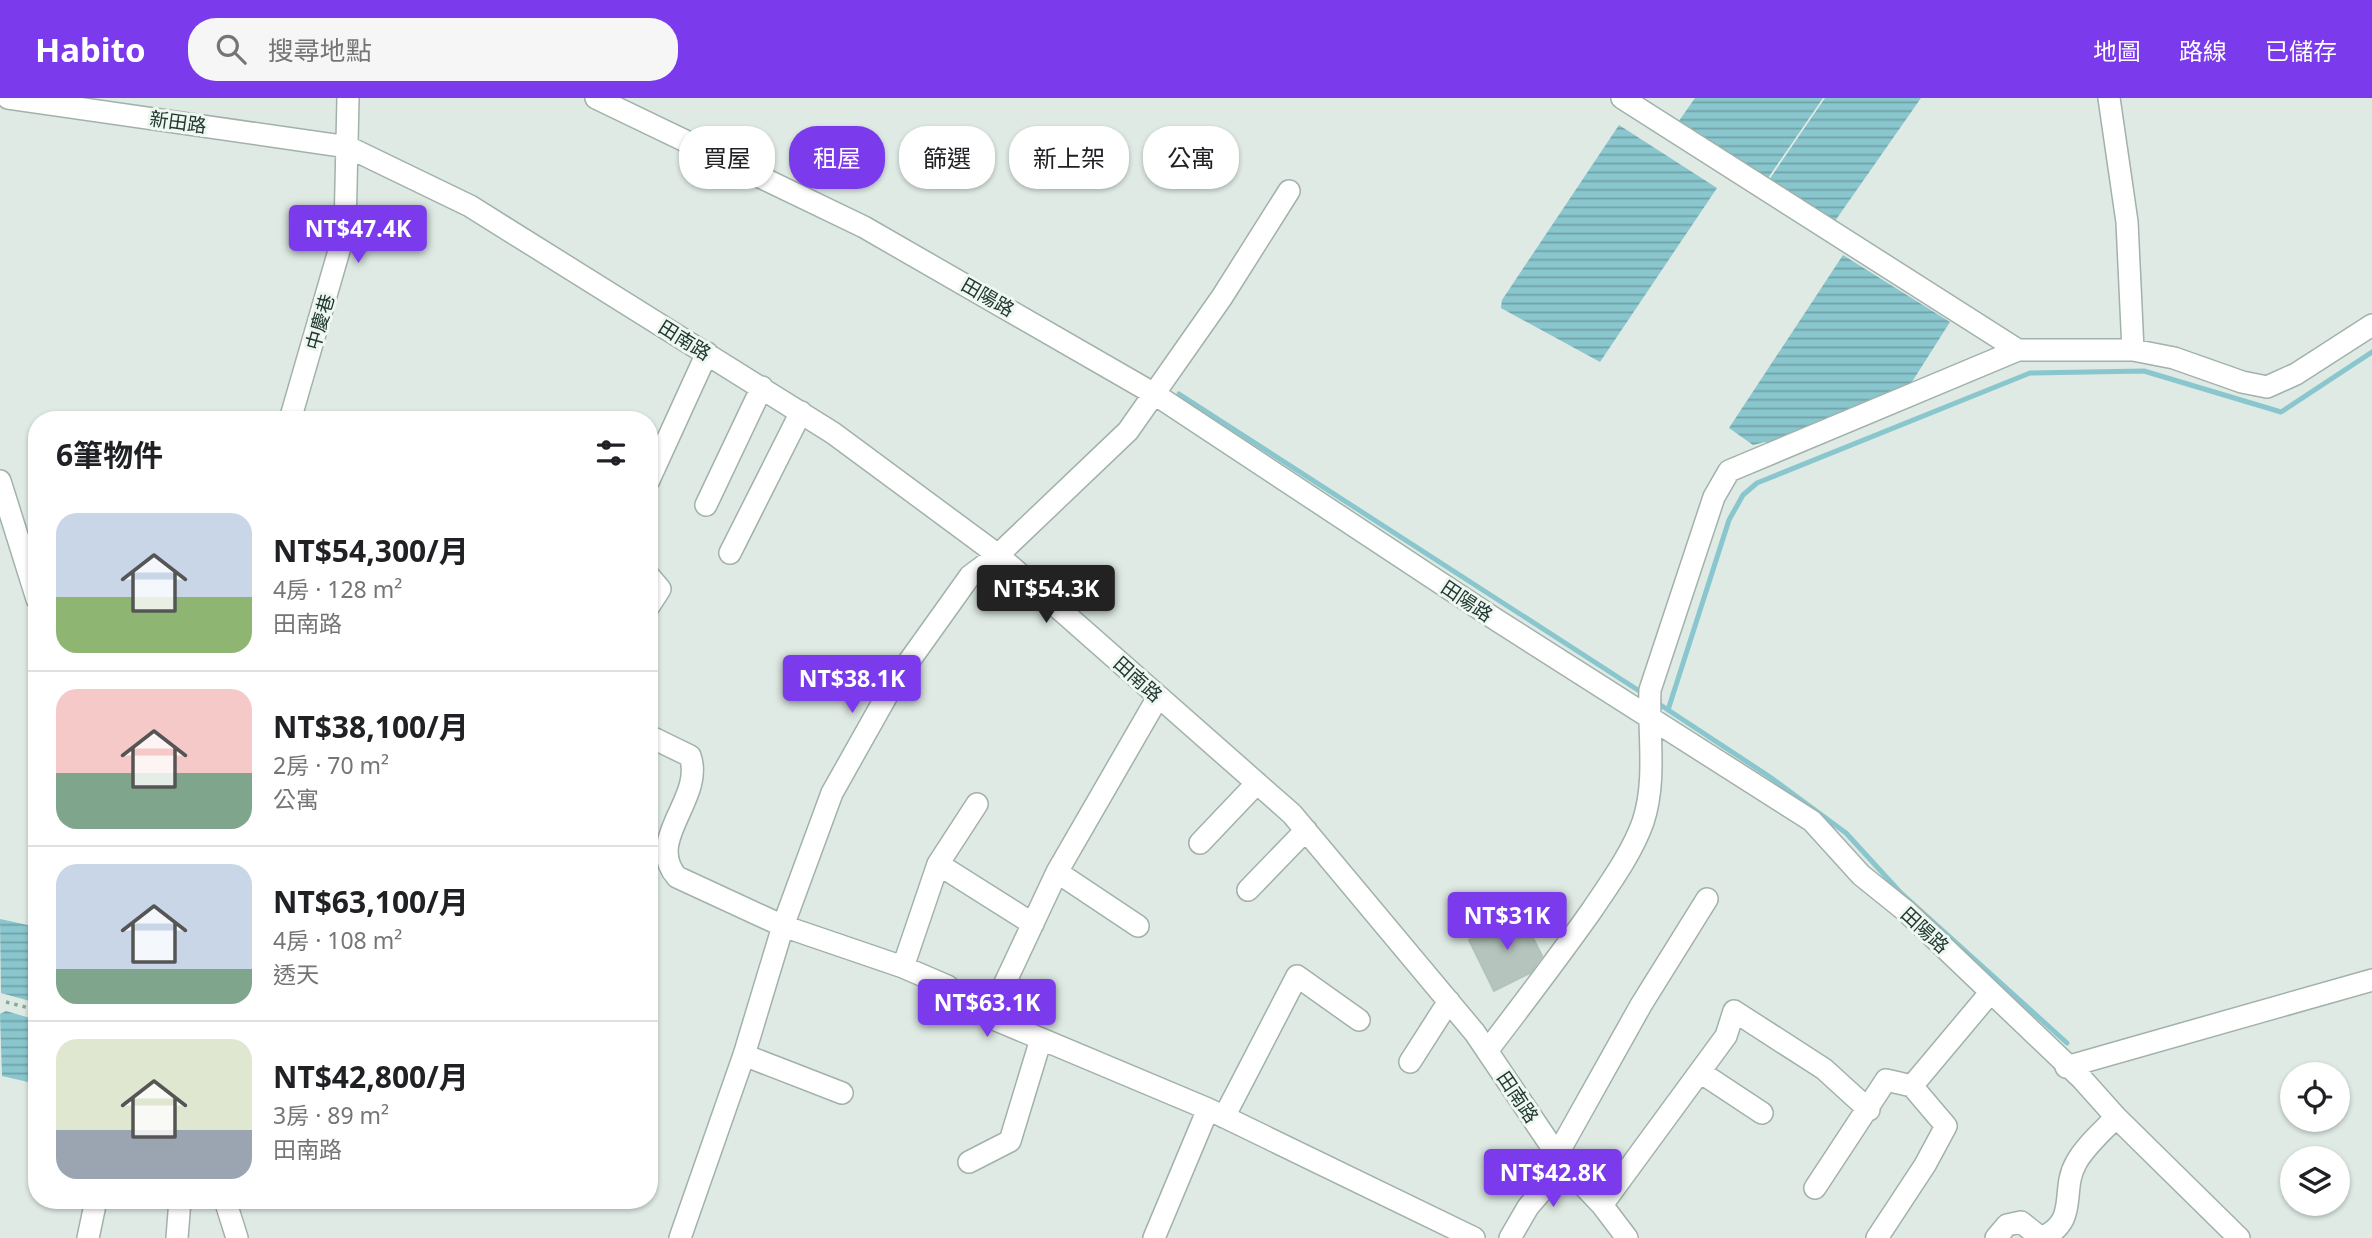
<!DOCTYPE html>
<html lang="zh-TW">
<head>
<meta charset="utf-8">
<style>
  body { margin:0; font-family:"Noto Sans","Noto Sans TC",sans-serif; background:#f6f6f6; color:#202124; height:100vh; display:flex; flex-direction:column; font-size:26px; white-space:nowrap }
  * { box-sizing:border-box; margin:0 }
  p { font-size:23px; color:#757577 }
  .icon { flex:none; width:38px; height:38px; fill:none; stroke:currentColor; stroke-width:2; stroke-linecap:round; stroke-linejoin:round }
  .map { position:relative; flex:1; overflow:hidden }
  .details { position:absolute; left:28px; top:313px; width:630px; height:798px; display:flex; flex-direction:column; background:#fff; border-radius:28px; box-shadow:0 2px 5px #0004 }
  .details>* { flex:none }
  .top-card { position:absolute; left:679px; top:28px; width:665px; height:63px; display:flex; gap:14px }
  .fabs { position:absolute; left:2280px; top:964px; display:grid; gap:14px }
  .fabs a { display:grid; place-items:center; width:70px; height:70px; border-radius:50%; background:#fff; box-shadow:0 2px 5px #0004; font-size:35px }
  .price { position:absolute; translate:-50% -60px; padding:0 16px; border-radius:7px; background:#7c3aed; color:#fff; font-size:23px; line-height:46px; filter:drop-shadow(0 2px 4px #0008) }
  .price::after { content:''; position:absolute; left:50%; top:42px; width:21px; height:16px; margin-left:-10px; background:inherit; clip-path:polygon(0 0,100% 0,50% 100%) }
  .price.active { background:#222; color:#fff }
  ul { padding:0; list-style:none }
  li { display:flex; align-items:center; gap:21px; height:175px; padding:0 28px }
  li+li { border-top:2px solid #e0e0e0 }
  li span { display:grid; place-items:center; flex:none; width:196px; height:140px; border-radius:21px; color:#555 }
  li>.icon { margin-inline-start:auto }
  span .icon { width:84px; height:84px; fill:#fffc; stroke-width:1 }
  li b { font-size:30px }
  h2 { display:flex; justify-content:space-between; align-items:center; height:84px; padding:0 28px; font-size:30px }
  .chip { padding:0 24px; border-radius:28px; background:#fff; box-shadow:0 2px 5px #0004; font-size:24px; line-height:63px }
  .chip.active { background:#7c3aed; color:#fff }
  header { display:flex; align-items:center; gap:42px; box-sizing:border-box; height:98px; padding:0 35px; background:#7c3aed; color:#fff }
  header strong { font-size:33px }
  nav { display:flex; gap:38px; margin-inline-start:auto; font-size:24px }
  .search { width:490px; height:63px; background:#f6f6f6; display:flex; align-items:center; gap:18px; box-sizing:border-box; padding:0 24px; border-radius:28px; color:#757577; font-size:26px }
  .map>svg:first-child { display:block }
  .water { fill:url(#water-rules) }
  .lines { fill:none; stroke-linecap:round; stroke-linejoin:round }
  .stream { stroke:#89c6cd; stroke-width:5 }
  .building { fill:#b5c4bd; stroke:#b2c3bb; stroke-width:2 }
  .minor-casing { stroke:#a2b1ab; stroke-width:24 }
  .path { stroke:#81ac9c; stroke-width:3.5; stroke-dasharray:3.5 5; stroke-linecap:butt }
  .minor { stroke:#fff; stroke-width:21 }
  .labels { text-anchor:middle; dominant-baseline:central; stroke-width:6; stroke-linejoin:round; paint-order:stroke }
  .street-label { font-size:19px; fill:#213931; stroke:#eff7f2 }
</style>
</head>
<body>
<header>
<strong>Habito</strong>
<div class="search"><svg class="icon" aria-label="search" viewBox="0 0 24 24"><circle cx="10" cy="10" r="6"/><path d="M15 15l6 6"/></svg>搜尋地點</div>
<nav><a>地圖</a><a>路線</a><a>已儲存</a></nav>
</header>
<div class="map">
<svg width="2372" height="1140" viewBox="0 0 2372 1140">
  <defs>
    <pattern id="water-rules" width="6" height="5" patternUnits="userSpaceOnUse" patternTransform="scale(1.75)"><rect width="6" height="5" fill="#89c6cd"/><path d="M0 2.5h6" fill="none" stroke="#70a2a7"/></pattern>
  </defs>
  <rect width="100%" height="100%" fill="#dfeae4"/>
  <path class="water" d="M 1695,0 L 1823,0 L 1768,80 L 1686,29 L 1674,30 Z
    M 1825,0 L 1921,0 L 1835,123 L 1769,82 Z
    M 1619,27 L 1717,90 L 1600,264 L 1501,210 L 1502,202 Z
    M 1843,157 L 1950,224 L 1903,298 L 1777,350 L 1765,344 L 1753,347 L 1729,330 Z
    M 0,821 L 37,829 L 37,905 L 1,895 Z
    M 6,913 L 37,922 L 37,986 L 2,978 L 0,916 Z"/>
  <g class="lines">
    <path class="stream" d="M 1179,296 L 1644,596
      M 1656,604 L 1770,679 L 1846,735 L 1900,794 L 2067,945
      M 1668,612 L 1729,422 L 1743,397 L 1757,385 L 2030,275 L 2144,273 L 2281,314 L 2372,254"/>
  </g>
  <path class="building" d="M 1521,816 L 1542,858 L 1530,875 L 1494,893 L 1469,842 Z"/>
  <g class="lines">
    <g class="minor-casing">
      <path id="minor" d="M 8,0 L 348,49 L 470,108 L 833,335 L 998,457 L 1292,716 L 1475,935 L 1564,1067 L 1602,1107 L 1627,1140
        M 596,0 L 864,129 L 1156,297 L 1495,521 L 1812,723 L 1861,777 L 1907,814 L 2082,981 L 2116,1019 L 2239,1140
        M 1622,0 L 2018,252 L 2133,252 L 2174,260 L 2242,284 L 2267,289 L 2296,276 L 2372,227
        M 2109,0 L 2127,124 L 2133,252
        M 290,322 L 345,132 L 348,0
        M 649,382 L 707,255
        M 0,383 L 37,501
        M 706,407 L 762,289
        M 730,455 L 801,314
        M 649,478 L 660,491 L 649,508
        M 649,638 L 690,658 C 705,700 644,742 677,779 L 783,828 L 903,869 L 947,888 L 989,919 L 1208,1011 L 1474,1140
        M 1200,745 L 1257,685
        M 938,766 L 1033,826
        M 1057,774 L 1138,828
        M 1248,792 L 1306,732
        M 903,869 L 938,766 L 977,706
        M 989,919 L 1057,774 L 1158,599
        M 1487,953 C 1523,906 1558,860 1592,812 C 1610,785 1632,755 1643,724 C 1657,682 1648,635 1650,592 L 1714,399 L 1729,373 L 2018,252
        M 744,957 L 842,995
        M 1410,964 L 1449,903
        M 2066,969 L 2372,882
        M 1700,974 L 1762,1015
        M 1224,1019 L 1297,878 L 1359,922
        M 1557,1057 L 1641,907 L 1707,801
        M 969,1064 L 1010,1043 L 1041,941
        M 1815,1090 L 1886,982 L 1912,988
        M 225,1102 L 237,1140
        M 1602,1107 L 1726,938 L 1734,913 L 1824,971 L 1869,1012
        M 88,1140 L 96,1102
        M 177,1140 L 180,1102
        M 680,1140 L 744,957 L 783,828 L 832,695 L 895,583 L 970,478 L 998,457 L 1128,333 L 1222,199 L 1289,93
        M 1154,1140 L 1208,1011
        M 1510,1140 L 1528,1109 L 1564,1067
        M 1877,1140 L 1925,1067 L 1946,1028 L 1912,988 L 1990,895
        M 1996,1140 L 2007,1127 L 2021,1124 L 2041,1140 C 2080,1123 2060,1093 2076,1065 C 2085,1048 2103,1033 2116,1019"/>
    </g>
    <path class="path" d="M 6,904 L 37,912"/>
    <use href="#minor" class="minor"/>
  </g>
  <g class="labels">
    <g class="street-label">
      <text transform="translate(178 24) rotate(8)">新田路</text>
      <text transform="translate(988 199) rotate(30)">田陽路</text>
      <text transform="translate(320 224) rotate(-74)">中慶巷</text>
      <text transform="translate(685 242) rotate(32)">田南路</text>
      <text transform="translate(1467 503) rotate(34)">田陽路</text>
      <text transform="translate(1138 581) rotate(42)">田南路</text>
      <text transform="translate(1925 832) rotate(43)">田陽路</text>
      <text transform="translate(1518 999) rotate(56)">田南路</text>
    </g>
  </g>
</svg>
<div class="fabs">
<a><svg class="icon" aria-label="locate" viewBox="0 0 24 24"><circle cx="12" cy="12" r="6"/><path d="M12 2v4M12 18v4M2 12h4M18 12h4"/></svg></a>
<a><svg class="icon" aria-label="layers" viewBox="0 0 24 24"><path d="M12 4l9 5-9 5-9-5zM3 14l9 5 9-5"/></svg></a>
</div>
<b class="price" style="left:358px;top:167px">NT$47.4K</b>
<b class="price active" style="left:1046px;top:527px">NT$54.3K</b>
<b class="price" style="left:852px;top:617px">NT$38.1K</b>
<b class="price" style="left:1507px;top:854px">NT$31K</b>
<b class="price" style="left:987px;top:941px">NT$63.1K</b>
<b class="price" style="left:1553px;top:1111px">NT$42.8K</b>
<div class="top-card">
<a class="chip">買屋</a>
<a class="chip active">租屋</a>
<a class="chip">篩選</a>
<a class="chip">新上架</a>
<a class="chip">公寓</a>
</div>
<section class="details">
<h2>6筆物件<svg class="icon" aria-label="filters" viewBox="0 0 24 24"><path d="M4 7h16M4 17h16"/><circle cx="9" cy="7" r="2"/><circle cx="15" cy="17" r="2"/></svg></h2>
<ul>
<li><span style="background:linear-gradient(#c9d6e8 60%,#8fb573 0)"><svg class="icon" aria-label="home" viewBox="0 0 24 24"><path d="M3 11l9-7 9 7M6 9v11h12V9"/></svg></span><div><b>NT$54,300/月</b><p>4房 · 128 m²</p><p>田南路</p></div></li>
<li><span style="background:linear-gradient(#f6c9c9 60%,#7fa58c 0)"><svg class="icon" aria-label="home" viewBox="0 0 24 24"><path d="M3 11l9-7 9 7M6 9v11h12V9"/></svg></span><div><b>NT$38,100/月</b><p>2房 · 70 m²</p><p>公寓</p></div></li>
<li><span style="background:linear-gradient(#c9d6e8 75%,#7fa58c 0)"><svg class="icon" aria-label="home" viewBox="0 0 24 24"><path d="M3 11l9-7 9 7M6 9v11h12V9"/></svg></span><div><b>NT$63,100/月</b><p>4房 · 108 m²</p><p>透天</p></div></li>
<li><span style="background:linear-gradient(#dfe7d0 65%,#9aa5b1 0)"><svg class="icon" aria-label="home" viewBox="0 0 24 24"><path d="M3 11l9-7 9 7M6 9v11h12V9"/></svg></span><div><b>NT$42,800/月</b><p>3房 · 89 m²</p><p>田南路</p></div></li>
</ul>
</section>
</div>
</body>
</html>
